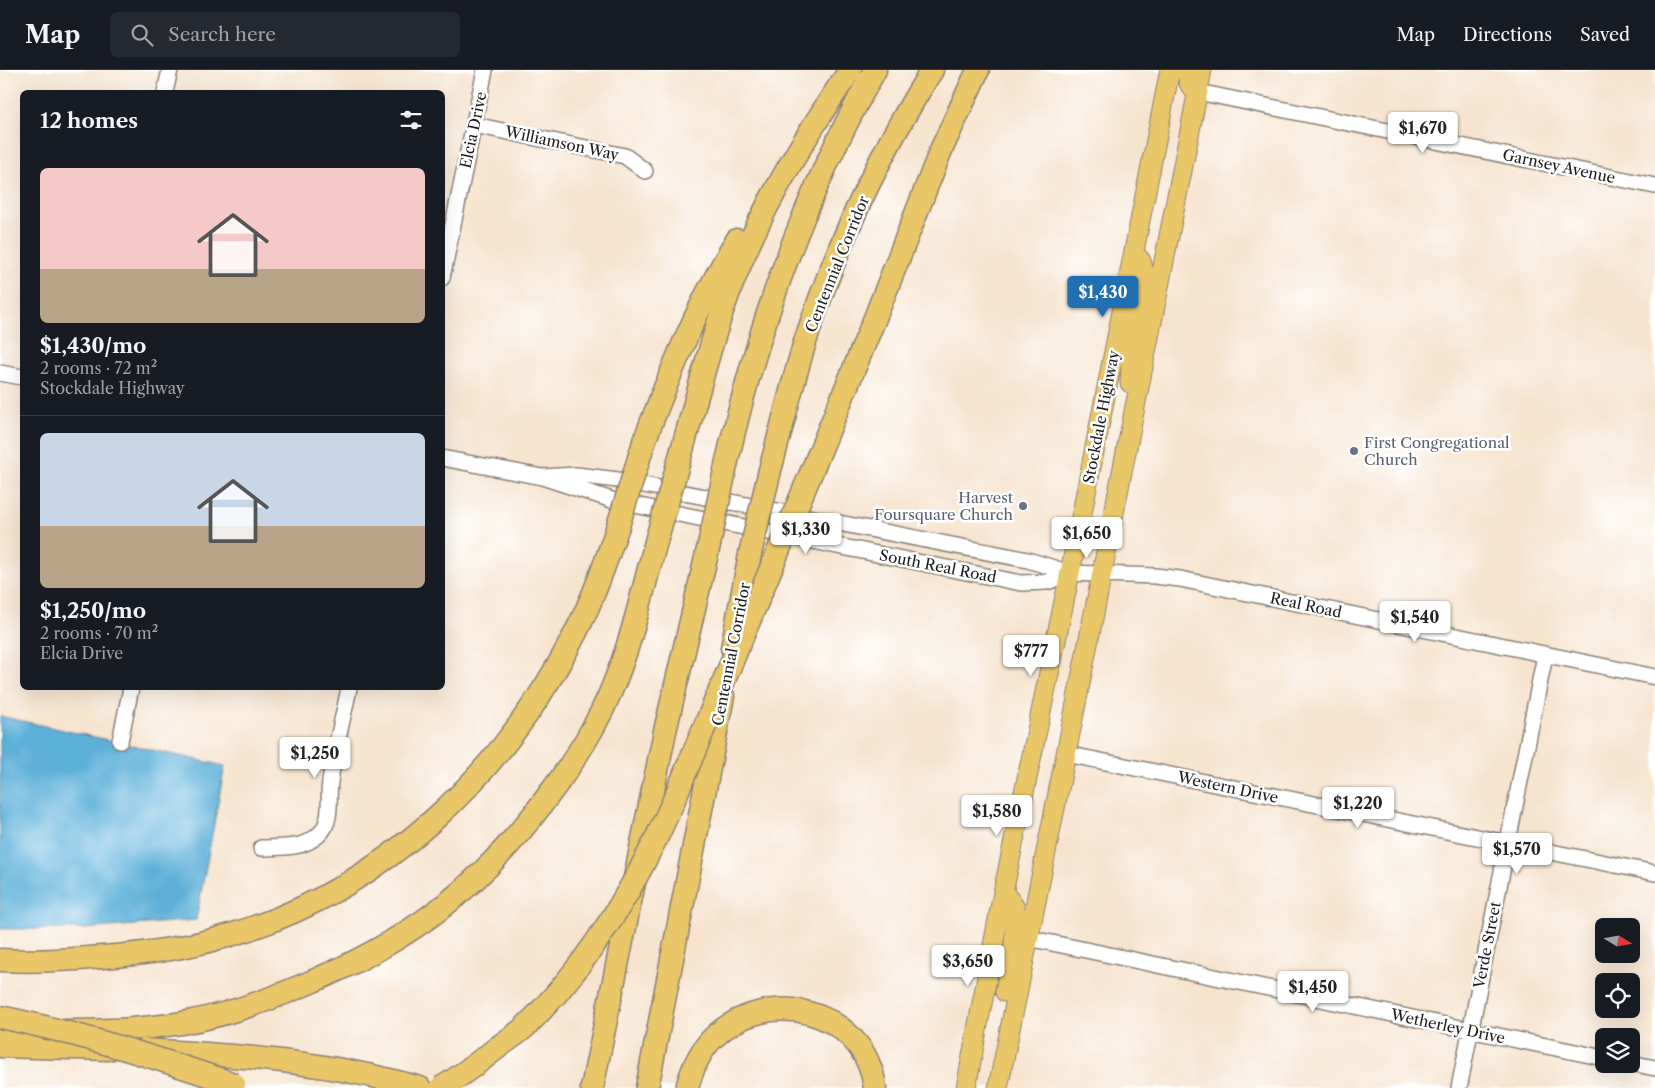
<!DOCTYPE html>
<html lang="en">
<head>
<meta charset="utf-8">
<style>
  body { margin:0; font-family:"Libre Caslon Text",serif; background:#242831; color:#f1f3f6; height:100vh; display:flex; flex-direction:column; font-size:19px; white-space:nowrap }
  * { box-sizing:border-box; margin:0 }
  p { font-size:16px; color:#9ea1a6 }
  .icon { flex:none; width:28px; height:28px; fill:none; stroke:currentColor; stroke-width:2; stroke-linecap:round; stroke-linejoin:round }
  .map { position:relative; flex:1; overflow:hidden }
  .drawer { position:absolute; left:20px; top:20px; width:425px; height:600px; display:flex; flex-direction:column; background:#171b24; border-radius:8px; box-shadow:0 5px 20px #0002 }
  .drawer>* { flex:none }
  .needle { width:32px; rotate:101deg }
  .tools { position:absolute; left:1595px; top:848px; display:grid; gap:10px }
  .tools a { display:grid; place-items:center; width:45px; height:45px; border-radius:8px; background:#171b24; box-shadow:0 5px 20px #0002; font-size:25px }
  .price { position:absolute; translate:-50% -42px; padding:0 11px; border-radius:5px; background:#fff; color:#222; font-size:16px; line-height:32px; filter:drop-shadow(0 1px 2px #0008) }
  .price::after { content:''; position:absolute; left:50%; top:30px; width:15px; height:11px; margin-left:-8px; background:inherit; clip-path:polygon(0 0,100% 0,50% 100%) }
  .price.on { background:#1f6fb2; color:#fff }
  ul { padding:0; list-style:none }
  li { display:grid; align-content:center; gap:10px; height:265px; padding:0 20px }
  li+li { border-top:1px solid #363941 }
  li span { display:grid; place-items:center; height:155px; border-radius:8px; color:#555 }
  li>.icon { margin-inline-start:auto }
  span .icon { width:90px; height:90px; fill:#fffc; stroke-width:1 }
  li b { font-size:21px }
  h2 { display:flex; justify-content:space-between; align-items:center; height:60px; padding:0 20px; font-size:21px }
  header { display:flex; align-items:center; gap:30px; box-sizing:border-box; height:70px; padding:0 25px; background:#171b24; border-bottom:1px solid #363941 }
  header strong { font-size:24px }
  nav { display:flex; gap:28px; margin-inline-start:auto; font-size:18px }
  .search { width:350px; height:45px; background:#242831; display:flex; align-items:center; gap:12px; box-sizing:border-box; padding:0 18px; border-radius:8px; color:#9ea1a6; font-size:19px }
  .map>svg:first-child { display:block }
  .water { fill:#5db1d9; stroke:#3c667a }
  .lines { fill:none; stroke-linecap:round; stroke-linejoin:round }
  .minor-casing { stroke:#8a8076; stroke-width:18 }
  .major-casing { stroke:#8a8076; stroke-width:21 }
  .highway-casing { stroke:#8a8076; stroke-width:25 }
  .minor { stroke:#fff; stroke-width:15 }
  .major { stroke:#e9c769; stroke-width:19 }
  .highway { stroke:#e9c769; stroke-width:22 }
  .highway-bridge-casing { stroke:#8a8076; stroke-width:25; stroke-linecap:butt }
  .highway-bridge { stroke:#e9c769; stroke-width:22 }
  .worship-dot { fill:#6b7280; stroke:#fff; stroke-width:2 }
  .labels { text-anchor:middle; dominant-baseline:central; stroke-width:5; stroke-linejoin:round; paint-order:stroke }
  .street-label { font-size:15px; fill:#1c1c1c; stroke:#fff }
  .worship-label { font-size:15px; fill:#5b616d; stroke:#fff; text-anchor:start }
</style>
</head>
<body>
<header>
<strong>Map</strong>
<div class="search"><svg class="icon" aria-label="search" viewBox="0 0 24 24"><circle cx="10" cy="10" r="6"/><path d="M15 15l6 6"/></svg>Search here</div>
<nav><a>Map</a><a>Directions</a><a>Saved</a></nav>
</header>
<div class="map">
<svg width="1655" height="1018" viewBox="0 0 1655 1018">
  <rect width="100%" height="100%" fill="#fff"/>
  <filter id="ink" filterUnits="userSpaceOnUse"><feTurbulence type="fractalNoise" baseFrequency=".02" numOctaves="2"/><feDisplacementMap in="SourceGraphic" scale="10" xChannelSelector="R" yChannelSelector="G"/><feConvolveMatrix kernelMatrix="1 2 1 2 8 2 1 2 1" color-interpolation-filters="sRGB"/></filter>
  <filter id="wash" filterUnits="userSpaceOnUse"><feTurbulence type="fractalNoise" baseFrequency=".0096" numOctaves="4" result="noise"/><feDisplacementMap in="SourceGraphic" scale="20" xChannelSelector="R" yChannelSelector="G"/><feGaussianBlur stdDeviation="1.12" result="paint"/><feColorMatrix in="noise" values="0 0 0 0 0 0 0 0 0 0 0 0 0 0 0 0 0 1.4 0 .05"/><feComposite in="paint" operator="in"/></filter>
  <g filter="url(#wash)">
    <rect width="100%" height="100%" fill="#f7e4cf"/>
    <path class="water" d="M 0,646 L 225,696 L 196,850 L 85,859 L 0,859 Z"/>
  </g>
  <g filter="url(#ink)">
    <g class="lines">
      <g class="minor-casing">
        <path id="minor" d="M 165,22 L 170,0
          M 1198,22 L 1655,116
          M 474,55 L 625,86 L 645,101
          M 442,208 L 485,0
          M 0,303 L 22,307
          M 442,388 L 542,407 L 615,431 L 1021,513 L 1047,512 L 1070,503
          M 542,407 L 576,405 L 618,410 L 1028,490 L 1070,503 L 1155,506 L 1180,509 L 1655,607
          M 120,671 L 131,618
          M 1066,684 L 1655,803
          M 261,778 C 278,777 299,779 313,769 C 320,765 325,758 327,751 C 331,739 328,725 330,712 C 334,681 343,649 349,618
          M 1028,868 L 1604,988
          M 1631,993 L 1655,998
          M 1459,1018 L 1545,585"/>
      </g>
      <g class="major-casing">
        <path id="major" d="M 1188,0 C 1187,10 1188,17 1198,22
          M 1130,313 L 1132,277 L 1143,216 L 1144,202 L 1141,191 L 1134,183
          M 1003,823 C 1008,828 1013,832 1015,839 C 1020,857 1008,902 1005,922
          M 966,1018 L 1003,823 L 1070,503 L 1170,0
          M 998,1018 L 1066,684 L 1202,0"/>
      </g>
      <g class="highway-casing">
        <path id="highway" d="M 644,372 C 670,303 698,233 737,170
          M 682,380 C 700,317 715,252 741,192 C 770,123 809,61 850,0
          M 727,391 C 758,255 806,121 875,0
          M 770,400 C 782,357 792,314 805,272 C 836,177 879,84 932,0
          M 811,403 L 875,248 L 941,80 L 978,0
          M 732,578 L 750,484
          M 0,890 C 34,892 68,890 102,887 C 145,884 187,878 227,866 C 383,821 504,704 576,562 C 593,529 605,494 617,459
          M 0,961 C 60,961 122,963 182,953 C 223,946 261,933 299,917 C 407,873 479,820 548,726 C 573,693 595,659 611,621 C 632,572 643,519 657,468
          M 0,976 L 109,979
          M 144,980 C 237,985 330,992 420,1018
          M 592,1018 L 665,661 L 709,475
          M 647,1018 L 723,626
          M 687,1018 C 692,999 699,982 713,968 C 767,915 865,939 875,1018"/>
      </g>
      <use href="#minor" class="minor"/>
      <use href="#major" class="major"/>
      <use href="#highway" class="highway"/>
      <g class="highway-bridge-casing">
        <path id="highway-bridge" d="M 617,459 L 644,372
          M 657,468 L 682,380
          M 709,475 L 727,391
          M 750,484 L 770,400
          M 0,947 C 79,963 157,988 234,1014
          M 441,1018 C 461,1006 479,992 497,978 C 506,971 516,965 525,957 C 590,894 637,814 673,732 L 811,403"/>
      </g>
      <use href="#highway-bridge" class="highway-bridge"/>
    </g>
  </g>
  <g class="worship-dot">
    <circle cx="1354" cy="381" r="5"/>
    <circle cx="1023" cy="436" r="5"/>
  </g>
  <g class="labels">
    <g class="street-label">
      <text transform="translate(473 60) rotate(-78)">Elcia Drive</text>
      <text transform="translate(562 73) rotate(12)">Williamson Way</text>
      <text transform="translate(1559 96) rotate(12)">Garnsey Avenue</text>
      <text transform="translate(837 194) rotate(-68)">Centennial Corridor</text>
      <text transform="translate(1101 347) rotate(-79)">Stockdale Highway</text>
      <text transform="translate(938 496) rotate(11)">South Real Road</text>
      <text transform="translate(1306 535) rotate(12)">Real Road</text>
      <text transform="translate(731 584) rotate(-79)">Centennial Corridor</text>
      <text transform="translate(1228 717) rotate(12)">Western Drive</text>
      <text transform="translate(1487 875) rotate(-79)">Verde Street</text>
      <text transform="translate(1448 956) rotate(12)">Wetherley Drive</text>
    </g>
    <g class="worship-label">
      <text x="1364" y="372">First Congregational<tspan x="1364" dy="17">Church</tspan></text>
      <text x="1013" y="427" text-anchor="end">Harvest<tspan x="1013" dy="17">Foursquare Church</tspan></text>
    </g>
  </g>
</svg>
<div class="tools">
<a><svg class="needle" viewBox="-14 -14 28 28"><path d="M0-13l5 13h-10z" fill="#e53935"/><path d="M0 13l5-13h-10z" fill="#9ea1a6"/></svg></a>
<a><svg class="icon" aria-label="locate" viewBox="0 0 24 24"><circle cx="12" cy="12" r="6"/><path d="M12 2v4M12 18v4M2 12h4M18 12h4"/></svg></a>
<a><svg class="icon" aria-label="layers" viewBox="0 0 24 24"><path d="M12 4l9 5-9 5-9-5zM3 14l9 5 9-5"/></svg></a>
</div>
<b class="price" style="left:1423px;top:84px">$1,670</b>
<b class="price on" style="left:1103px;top:248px">$1,430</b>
<b class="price" style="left:806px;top:485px">$1,330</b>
<b class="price" style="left:1087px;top:489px">$1,650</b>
<b class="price" style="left:1415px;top:573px">$1,540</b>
<b class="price" style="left:1031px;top:607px">$777</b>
<b class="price" style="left:315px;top:709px">$1,250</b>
<b class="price" style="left:1358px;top:759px">$1,220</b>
<b class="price" style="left:997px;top:767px">$1,580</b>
<b class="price" style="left:1517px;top:805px">$1,570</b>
<b class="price" style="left:968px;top:917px">$3,650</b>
<b class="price" style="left:1313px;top:943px">$1,450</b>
<section class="drawer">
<h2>12 homes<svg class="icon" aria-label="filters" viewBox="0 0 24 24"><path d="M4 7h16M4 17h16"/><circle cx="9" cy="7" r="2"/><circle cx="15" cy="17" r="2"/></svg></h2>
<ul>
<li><span style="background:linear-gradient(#f6c9c9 65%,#b9a48a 0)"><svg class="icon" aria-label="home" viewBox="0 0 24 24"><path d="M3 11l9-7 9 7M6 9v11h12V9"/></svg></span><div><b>$1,430/mo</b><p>2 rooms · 72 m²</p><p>Stockdale Highway</p></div></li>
<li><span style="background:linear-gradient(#c9d6e8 60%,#b9a48a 0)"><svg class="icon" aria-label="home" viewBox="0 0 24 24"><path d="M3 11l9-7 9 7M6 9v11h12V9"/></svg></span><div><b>$1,250/mo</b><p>2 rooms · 70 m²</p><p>Elcia Drive</p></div></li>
</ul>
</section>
</div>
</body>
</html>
